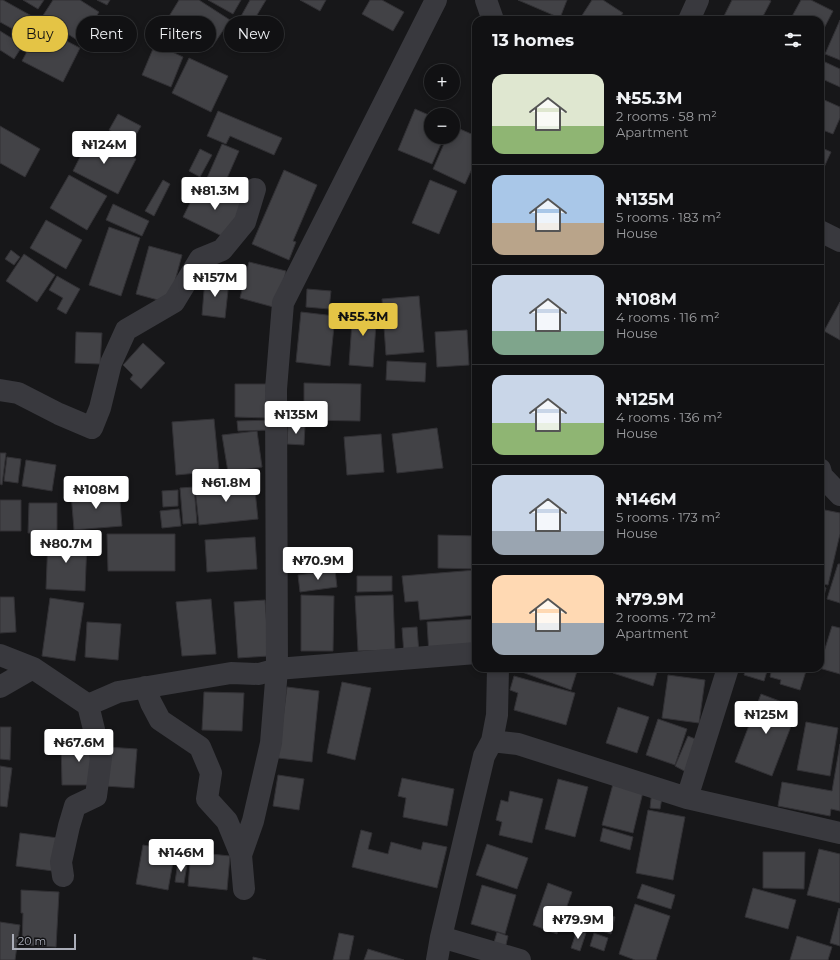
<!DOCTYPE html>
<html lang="en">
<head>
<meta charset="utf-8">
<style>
  body { margin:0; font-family:Montserrat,sans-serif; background:#1a1a1c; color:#f1f3f6; height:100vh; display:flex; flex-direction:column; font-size:15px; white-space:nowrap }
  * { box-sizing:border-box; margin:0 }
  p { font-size:13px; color:#9c9da0 }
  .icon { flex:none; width:22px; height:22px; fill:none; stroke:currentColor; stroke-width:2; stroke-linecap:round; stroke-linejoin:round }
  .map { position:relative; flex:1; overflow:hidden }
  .sheet { position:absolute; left:472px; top:16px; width:352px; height:656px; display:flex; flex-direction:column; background:#111113; border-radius:12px; box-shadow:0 2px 6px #0003,0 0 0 1px #303133 }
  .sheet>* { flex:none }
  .banner { position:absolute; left:12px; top:16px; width:380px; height:36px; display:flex; gap:8px }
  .fabs { position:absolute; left:424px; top:64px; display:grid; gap:8px }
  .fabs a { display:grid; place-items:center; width:36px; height:36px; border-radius:50%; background:#111113; box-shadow:0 2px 6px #0003,0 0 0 1px #303133; font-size:20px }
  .scale { position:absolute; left:12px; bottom:10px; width:64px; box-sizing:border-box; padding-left:4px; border:2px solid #aaadb8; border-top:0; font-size:11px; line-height:14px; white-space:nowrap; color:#aaadb8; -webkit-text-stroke:3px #121214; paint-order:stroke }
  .price { position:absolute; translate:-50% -34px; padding:0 9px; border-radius:4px; background:#fff; color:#222; font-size:13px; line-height:26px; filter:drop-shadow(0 1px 2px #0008) }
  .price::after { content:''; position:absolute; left:50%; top:24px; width:12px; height:9px; margin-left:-6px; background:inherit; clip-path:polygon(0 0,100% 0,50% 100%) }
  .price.on { background:#e4c445; color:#111 }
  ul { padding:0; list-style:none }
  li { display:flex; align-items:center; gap:12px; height:100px; padding:0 20px }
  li+li { border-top:1px solid #303133 }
  li span { display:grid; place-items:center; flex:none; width:112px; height:80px; border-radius:12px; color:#555 }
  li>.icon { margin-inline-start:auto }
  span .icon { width:48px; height:48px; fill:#fffc; stroke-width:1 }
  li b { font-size:17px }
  h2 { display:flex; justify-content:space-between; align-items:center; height:48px; padding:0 20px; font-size:17px }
  .chip { padding:0 14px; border-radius:18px; background:#111113; box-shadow:0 2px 6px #0003,0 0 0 1px #303133; font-size:14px; line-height:36px }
  .chip.on { background:#e4c445; color:#111 }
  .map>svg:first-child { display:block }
  .building { fill:#424246; stroke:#323135 }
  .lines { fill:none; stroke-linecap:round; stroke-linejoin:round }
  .street { stroke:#39393e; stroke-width:22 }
</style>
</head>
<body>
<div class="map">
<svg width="840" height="960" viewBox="0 0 840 960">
  <rect width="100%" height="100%" fill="#171719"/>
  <path class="building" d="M 0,0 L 3,0 L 37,19 L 27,37 L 0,22 Z
    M 23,0 L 44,0 L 38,9 Z
    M 53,0 L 80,0 L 99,12 L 80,42 L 42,17 Z
    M 97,0 L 110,0 L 107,5 Z
    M 179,0 L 199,0 L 230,20 L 212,47 L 168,18 Z
    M 208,0 L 241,0 L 233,14 Z
    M 250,0 L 266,0 L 251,25 L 240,18 Z
    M 300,0 L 326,0 L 320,11 Z
    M 370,0 L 382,0 L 404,12 L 393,31 L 362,14 Z
    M 518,0 L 567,0 L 560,18 Z
    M 592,0 L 603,0 L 623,13 L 618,20 L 579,20 Z
    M 732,0 L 769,0 L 771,1 L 761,20 L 722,20 Z
    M 801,0 L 811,0 L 833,11 L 820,36 L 820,20 L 790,20 Z
    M 840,20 L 840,60 L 825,54 Z
    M 40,27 L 80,48 L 63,82 L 22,61 Z
    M 0,31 L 23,45 L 14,59 L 0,50 Z
    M 155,44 L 183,57 L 171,87 L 142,75 Z
    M 189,58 L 228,76 L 211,112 L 172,93 Z
    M 825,62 L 840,69 L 840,87 L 820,78 L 820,72 Z
    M 820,98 L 840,107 L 840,118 L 833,134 L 820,129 Z
    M 415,109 L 431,116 L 431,137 L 444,137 L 432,164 L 398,150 Z
    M 218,111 L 282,138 L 274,155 L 230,136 L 226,144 L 207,136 Z
    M 118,114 L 141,126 L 132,142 L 109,130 Z
    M 0,126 L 40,149 L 25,177 L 0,163 Z
    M 453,126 L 476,136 L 476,160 L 465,184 L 433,169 L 447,137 L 453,137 Z
    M 91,135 L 136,159 L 118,194 L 73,171 Z
    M 222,144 L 239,151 L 224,185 L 207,178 Z
    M 820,147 L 831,152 L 820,176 Z
    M 200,149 L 212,155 L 200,177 L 189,171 Z
    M 284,170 L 317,185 L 293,241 L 296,242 L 289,260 L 252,244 Z
    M 69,175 L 107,196 L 87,230 L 50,208 Z
    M 163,180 L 170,184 L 154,216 L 145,211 Z
    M 430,180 L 457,191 L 439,234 L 412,223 Z
    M 200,183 L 247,205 L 230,240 L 183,217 Z
    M 113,204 L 149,221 L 142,236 L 106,220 Z
    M 46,220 L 82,240 L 66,269 L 30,248 Z
    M 109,227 L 140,238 L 121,296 L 89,285 Z
    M 149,246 L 182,255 L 169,303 L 136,294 Z
    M 11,250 L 20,257 L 14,265 L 5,259 Z
    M 24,254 L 55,275 L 37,302 L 6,281 Z
    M 249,262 L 286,271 L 277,308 L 240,298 Z
    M 57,276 L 80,289 L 66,314 L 57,309 L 63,298 L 49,290 Z
    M 205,279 L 229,281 L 225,318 L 202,315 Z
    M 307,289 L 331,291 L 329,309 L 306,307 Z
    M 419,296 L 424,352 L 386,355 L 382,299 Z
    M 840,302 L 840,340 L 824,331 Z
    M 353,308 L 377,309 L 373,367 L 349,365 Z
    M 301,312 L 335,316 L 330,366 L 296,362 Z
    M 467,330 L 469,365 L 437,367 L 435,332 Z
    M 76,332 L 102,333 L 100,364 L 75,363 Z
    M 143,343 L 165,363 L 141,389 L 130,379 L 133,375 L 123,365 Z
    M 387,361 L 426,363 L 425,382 L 386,380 Z
    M 304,383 L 361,384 L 360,421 L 304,420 Z
    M 235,384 L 267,384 L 267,418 L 235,417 Z
    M 476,413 L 476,433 L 473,433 Z
    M 214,419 L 219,471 L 176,475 L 172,422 Z
    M 271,420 L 271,430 L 238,431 L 237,421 Z
    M 288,425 L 305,425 L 304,445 L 287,444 Z
    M 437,428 L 443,468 L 397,473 L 392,434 Z
    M 257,431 L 262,467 L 228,472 L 222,435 Z
    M 381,434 L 384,472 L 347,475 L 344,437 Z
    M 0,453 L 6,453 L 2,485 L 0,484 Z
    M 7,457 L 21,459 L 18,483 L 4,481 Z
    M 26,460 L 56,465 L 52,491 L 22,486 Z
    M 254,481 L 258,519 L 199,525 L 195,487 Z
    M 194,487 L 197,523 L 183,524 L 180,488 Z
    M 119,489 L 122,526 L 74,530 L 71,493 Z
    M 178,490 L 178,506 L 163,507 L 162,491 Z
    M 0,500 L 21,500 L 21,531 L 0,531 Z
    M 29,503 L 57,503 L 57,534 L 28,533 Z
    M 179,509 L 181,526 L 162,528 L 160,511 Z
    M 820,509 L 840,513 L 840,534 L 828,585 L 820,583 Z
    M 107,534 L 175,534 L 175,571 L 108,571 Z
    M 438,535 L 476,536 L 476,569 L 438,568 Z
    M 255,537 L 257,569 L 207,572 L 205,540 Z
    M 48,538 L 87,540 L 85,591 L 46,589 Z
    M 838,564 L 840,564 L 840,603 L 827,599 Z
    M 335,570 L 337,587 L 300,592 L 298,575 Z
    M 476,570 L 476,615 L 420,620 L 418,601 L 405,602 L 402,576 Z
    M 357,576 L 392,576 L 392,591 L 357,592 Z
    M 820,586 L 826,588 L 823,599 L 820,598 Z
    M 301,595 L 334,596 L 333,651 L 301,651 Z
    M 393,595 L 395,650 L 358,651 L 355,596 Z
    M 0,597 L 14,597 L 16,632 L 0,633 Z
    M 50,598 L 84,603 L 75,661 L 42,656 Z
    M 211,599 L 216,654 L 182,656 L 176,602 Z
    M 265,600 L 269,656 L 238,658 L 234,602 Z
    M 476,619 L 476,651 L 429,655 L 427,622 Z
    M 87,622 L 121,624 L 118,660 L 85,657 Z
    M 832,626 L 840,628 L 840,674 L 819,668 Z
    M 417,627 L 419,653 L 404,654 L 402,628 Z
    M 524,668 L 578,668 L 571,690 L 522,672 Z
    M 615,668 L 658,668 L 653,686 L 613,673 Z
    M 702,668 L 723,668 L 722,672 Z
    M 746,668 L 768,668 L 764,681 L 744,675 Z
    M 772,668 L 807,668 L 800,690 L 780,684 L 781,680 L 770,677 Z
    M 668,675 L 705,680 L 699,723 L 662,718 Z
    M 514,676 L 575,693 L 566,725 L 514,710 L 518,693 L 510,690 Z
    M 342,682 L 371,688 L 355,760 L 327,753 Z
    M 287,687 L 319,691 L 312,762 L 278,758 Z
    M 204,692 L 244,693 L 242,731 L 202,730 Z
    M 761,694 L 798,708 L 772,776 L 735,762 Z
    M 618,707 L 649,717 L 637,753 L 606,743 Z
    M 658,719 L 687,729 L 675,765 L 646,755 Z
    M 806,722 L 838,728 L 830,776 L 797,770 Z
    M 0,727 L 11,727 L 10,760 L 0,759 Z
    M 688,736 L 700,741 L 686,772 L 675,766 Z
    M 61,742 L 96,742 L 96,785 L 62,785 Z
    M 840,744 L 840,811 L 831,809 L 830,816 L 778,806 L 782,782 L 832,791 Z
    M 107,747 L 137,749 L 134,788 L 105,786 Z
    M 0,766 L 12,768 L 7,807 L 0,806 Z
    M 278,775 L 304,779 L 299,810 L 273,806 Z
    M 402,778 L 454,789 L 447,826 L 403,817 L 406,798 L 398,796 Z
    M 558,779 L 588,787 L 575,837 L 545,829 Z
    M 613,784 L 643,792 L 633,833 L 602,825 Z
    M 652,790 L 663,792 L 660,809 L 650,808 Z
    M 510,791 L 543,799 L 532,843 L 499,835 L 502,822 L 496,820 L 501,800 L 508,802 Z
    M 648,810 L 685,817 L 673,880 L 636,873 Z
    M 603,828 L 633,837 L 630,850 L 600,841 Z
    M 361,830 L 372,833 L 368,849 L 388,854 L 391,842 L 421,850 L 423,842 L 447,847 L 437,888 L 352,867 Z
    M 20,833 L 58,838 L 53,871 L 16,866 Z
    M 487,844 L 528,858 L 517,889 L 476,875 Z
    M 143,845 L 175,851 L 168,890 L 136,884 Z
    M 819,849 L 840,854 L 840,903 L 807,895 Z
    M 191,852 L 230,856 L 227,890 L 188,886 Z
    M 763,852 L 805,852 L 804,889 L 763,888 Z
    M 178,862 L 187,864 L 184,883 L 175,882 Z
    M 548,883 L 572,892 L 557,934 L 533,925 Z
    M 642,884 L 675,895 L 671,909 L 637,898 Z
    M 482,885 L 516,895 L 505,934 L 471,924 Z
    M 753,888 L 796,900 L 788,929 L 745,917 Z
    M 21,890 L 59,892 L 56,947 L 22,945 L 23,913 L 21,913 Z
    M 635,904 L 670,916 L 656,960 L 635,960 L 619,954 Z
    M 584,908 L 615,917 L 611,934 L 580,924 Z
    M 839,908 L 840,909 L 840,946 L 830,943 Z
    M 0,922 L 20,925 L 15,960 L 0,960 Z
    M 577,930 L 586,933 L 580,951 L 571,948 Z
    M 497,932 L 508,936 L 505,949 L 493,946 Z
    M 339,933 L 354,936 L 349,960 L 333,960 Z
    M 594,933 L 608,938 L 604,951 L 590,946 Z
    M 797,936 L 832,947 L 828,960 L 790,960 Z
    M 368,949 L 404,960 L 364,960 Z
    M 253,957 L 266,960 L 253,960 Z"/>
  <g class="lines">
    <path class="street" d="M 486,0 L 493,20
      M 689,20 L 698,0
      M 820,231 L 840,241
      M 0,390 L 18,393 L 59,414 L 92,428 L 100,408 L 111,363 L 126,330 L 174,302 L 200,259 L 222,250 L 245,222 L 255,189
      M 820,469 L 822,476 L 840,495
      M 0,655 L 33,668 L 88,705 L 101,758 L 96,796 L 75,806 L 69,826 L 61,862 L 63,876
      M 0,687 L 33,668
      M 145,687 L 151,703 L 160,720 L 200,747 L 211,773 L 207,799 L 227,821 L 241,855
      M 88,705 L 118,692 L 231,673 L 259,674 L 277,669 L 476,653
      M 492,741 L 518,744 L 687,798 L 840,833
      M 687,798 L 728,668
      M 244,889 L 241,855 L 253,821 L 271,743 L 277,669 L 276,389 L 283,303 L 436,0
      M 441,937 L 520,960
      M 437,960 L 441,937 L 484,756 L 492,741 L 497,715 L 498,668"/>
  </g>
</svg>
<div class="fabs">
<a>+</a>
<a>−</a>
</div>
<div class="scale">20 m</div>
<b class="price" style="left:104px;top:165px">₦124M</b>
<b class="price" style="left:215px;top:211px">₦81.3M</b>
<b class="price" style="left:215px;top:298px">₦157M</b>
<b class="price on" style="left:363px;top:337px">₦55.3M</b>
<b class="price" style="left:296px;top:435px">₦135M</b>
<b class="price" style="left:226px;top:503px">₦61.8M</b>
<b class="price" style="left:96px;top:510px">₦108M</b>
<b class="price" style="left:66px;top:564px">₦80.7M</b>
<b class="price" style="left:318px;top:581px">₦70.9M</b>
<b class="price" style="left:766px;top:735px">₦125M</b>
<b class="price" style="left:79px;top:763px">₦67.6M</b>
<b class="price" style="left:181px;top:873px">₦146M</b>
<b class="price" style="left:578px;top:940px">₦79.9M</b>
<div class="banner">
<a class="chip on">Buy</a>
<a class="chip">Rent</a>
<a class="chip">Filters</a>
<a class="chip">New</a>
</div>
<section class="sheet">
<h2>13 homes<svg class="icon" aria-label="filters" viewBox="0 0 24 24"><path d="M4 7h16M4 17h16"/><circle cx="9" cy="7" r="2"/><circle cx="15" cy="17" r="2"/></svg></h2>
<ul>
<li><span style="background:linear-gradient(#dfe7d0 65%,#8fb573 0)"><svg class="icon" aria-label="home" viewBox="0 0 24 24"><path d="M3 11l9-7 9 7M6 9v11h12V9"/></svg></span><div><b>₦55.3M</b><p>2 rooms · 58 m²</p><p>Apartment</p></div></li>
<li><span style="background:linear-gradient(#a9c7e8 60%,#b9a48a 0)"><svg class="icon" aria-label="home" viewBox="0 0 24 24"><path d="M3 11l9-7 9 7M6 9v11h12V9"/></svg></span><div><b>₦135M</b><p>5 rooms · 183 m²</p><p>House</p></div></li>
<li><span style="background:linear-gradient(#c9d6e8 70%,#7fa58c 0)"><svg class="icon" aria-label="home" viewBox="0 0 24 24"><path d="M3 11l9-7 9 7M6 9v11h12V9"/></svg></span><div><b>₦108M</b><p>4 rooms · 116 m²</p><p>House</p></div></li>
<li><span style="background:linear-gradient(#c9d6e8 60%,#8fb573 0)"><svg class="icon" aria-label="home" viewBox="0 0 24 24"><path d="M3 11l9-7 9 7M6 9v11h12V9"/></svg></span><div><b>₦125M</b><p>4 rooms · 136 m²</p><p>House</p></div></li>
<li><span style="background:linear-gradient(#c9d6e8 70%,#9aa5b1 0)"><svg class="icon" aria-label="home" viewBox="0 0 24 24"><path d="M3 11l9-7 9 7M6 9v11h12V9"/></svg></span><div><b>₦146M</b><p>5 rooms · 173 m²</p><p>House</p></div></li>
<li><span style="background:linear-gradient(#ffd9b3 60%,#9aa5b1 0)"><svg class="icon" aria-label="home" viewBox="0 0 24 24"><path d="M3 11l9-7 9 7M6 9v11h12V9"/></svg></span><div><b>₦79.9M</b><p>2 rooms · 72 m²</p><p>Apartment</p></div></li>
</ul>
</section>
</div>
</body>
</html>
